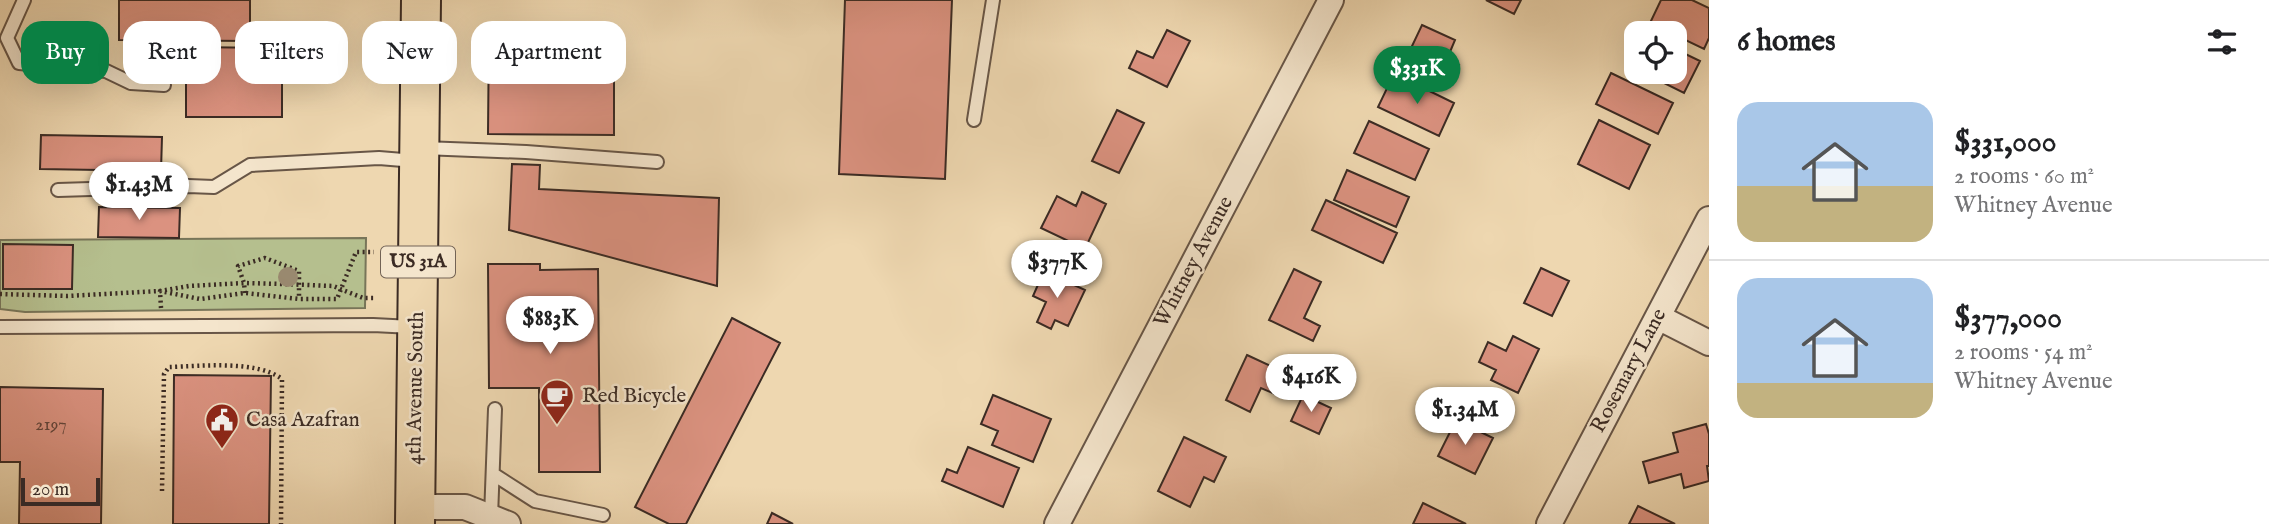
<!DOCTYPE html>
<html lang="en">
<head>
<meta charset="utf-8">
<style>
  body { margin:0; font-family:"IM FELL English",serif; background:#f2f2f2; color:#202124; height:100vh; display:flex; flex-direction:column; font-size:26px; white-space:nowrap }
  * { box-sizing:border-box; margin:0 }
  p { font-size:23px; color:#757577 }
  .icon { flex:none; width:38px; height:38px; fill:none; stroke:currentColor; stroke-width:2; stroke-linecap:round; stroke-linejoin:round }
  .map { position:relative; flex:1; overflow:hidden }
  .panel { display:flex; flex-direction:column; background:#fff; width:560px }
  .panel>* { flex:none }
  .guide { position:absolute; left:21px; top:21px; width:665px; height:63px; display:flex; gap:14px }
  .tools { position:absolute; left:1624px; top:21px; display:grid; gap:14px }
  .tools a { display:grid; place-items:center; width:63px; height:63px; border-radius:14px; background:#fff; box-shadow:0 7px 28px #0002; font-size:35px }
  .scale { position:absolute; left:21px; bottom:18px; width:79px; box-sizing:border-box; padding-left:7px; border:4px solid #3b2b24; border-top:0; font-size:19px; line-height:24px; white-space:nowrap; color:#3b2b24; -webkit-text-stroke:5px #f4e5cc; paint-order:stroke }
  .price { position:absolute; translate:-50% -60px; padding:0 16px; border-radius:24px; background:#fff; color:#222; font-size:23px; line-height:46px; filter:drop-shadow(0 2px 4px #0008) }
  .price::after { content:''; position:absolute; left:50%; top:42px; width:21px; height:16px; margin-left:-10px; background:inherit; clip-path:polygon(0 0,100% 0,50% 100%) }
  .price.on { background:#0b8043; color:#fff }
  ul { padding:0; list-style:none }
  li { display:flex; align-items:center; gap:21px; height:175px; padding:0 28px }
  li+li { border-top:2px solid #e0e0e0 }
  li span { display:grid; place-items:center; flex:none; width:196px; height:140px; border-radius:21px; color:#555 }
  li>.icon { margin-inline-start:auto }
  span .icon { width:84px; height:84px; fill:#fffc; stroke-width:1 }
  li b { font-size:30px }
  h2 { display:flex; justify-content:space-between; align-items:center; height:84px; padding:0 28px; font-size:30px }
  .pill { padding:0 24px; border-radius:21px; background:#fff; box-shadow:0 7px 28px #0002; font-size:24px; line-height:63px }
  .pill.on { background:#0b8043; color:#fff }
  main { display:flex; flex:1; min-height:0 }
  .map>svg:first-child { display:block }
  .green { fill:#b5bf8e; stroke:#787559; stroke-width:2 }
  .building { fill:#db9280; stroke:#3b2b24; stroke-width:2 }
  .lines { fill:none; stroke-linecap:round; stroke-linejoin:round }
  .lane-casing { stroke:#685647; stroke-width:16 }
  .street-casing { stroke:#685647; stroke-width:28 }
  .primary-casing { stroke:#3b2b24; stroke-width:42 }
  .path { stroke:#3b2b24; stroke-width:4.5; stroke-dasharray:2 3.5; stroke-linecap:butt }
  .lane { stroke:#f4e5cc; stroke-width:12 }
  .street { stroke:#f4e5cc; stroke-width:24 }
  .primary { stroke:#eed7b0; stroke-width:38 }
  .tree { fill:#99896f }
  .labels { text-anchor:middle; dominant-baseline:central; stroke-width:5; stroke-linejoin:round; paint-order:stroke }
  .number-label { font-size:18px; fill:#63453b }
  .shield { fill:#f4e5cc; stroke:#726356; stroke-width:2 }
  .shield-label { font-size:19px; font-weight:bold; fill:#3b2b24 }
  .street-label { font-size:21px; fill:#3b2b24; stroke:#f4e5cc }
  .poi-label { font-size:21px; fill:#3b2b24; stroke:#f4e5cc; text-anchor:start }
</style>
</head>
<body>
<main>
<div class="map">
<svg width="1709" height="524" viewBox="0 0 1709 524">
  <rect width="100%" height="100%" fill="#eed7b0"/>
  <filter id="stains"><feTurbulence type="fractalNoise" baseFrequency=".00286" numOctaves="4"/><feColorMatrix values="0 0 0 0 .2 0 0 0 0 .09 0 0 0 0 .02 0 0 0 .5 -.17"/></filter>
  <radialGradient id="worn" r=".72"><stop offset=".6" stop-color="#630" stop-opacity="0"/><stop offset="1" stop-color="#630" stop-opacity=".3"/></radialGradient>
  <path class="green" d="M 366,238 L 365,308 L 25,312 L 0,309 L 0,240 Z"/>
  <path class="building" d="M 119,0 L 250,0 L 250,41 L 119,40 Z
    M 845,0 L 952,0 L 945,179 L 839,174 Z
    M 1486,0 L 1521,0 L 1514,14 Z
    M 1661,0 L 1692,0 L 1709,8 L 1709,38 L 1704,49 L 1650,23 Z
    M 1422,25 L 1455,40 L 1447,59 L 1459,65 L 1449,86 L 1403,65 Z
    M 489,27 L 614,28 L 614,135 L 488,134 Z
    M 1167,30 L 1190,41 L 1167,87 L 1129,68 L 1137,51 L 1153,58 Z
    M 186,47 L 282,48 L 282,117 L 186,117 Z
    M 1675,49 L 1700,61 L 1684,93 L 1642,72 L 1675,72 Z
    M 1611,73 L 1673,103 L 1658,134 L 1596,104 Z
    M 1409,81 L 1454,103 L 1439,136 L 1378,107 L 1390,82 L 1405,89 Z
    M 1117,110 L 1144,123 L 1119,173 L 1092,161 Z
    M 1599,120 L 1650,145 L 1629,189 L 1578,164 Z
    M 1369,121 L 1429,149 L 1415,180 L 1354,153 Z
    M 41,135 L 162,137 L 161,171 L 40,169 Z
    M 512,164 L 540,165 L 539,189 L 719,198 L 717,286 L 509,230 Z
    M 1347,170 L 1409,197 L 1396,227 L 1334,200 Z
    M 1082,192 L 1106,204 L 1085,249 L 1041,228 L 1057,196 L 1076,206 Z
    M 1326,200 L 1397,233 L 1383,263 L 1312,230 Z
    M 99,207 L 180,208 L 179,238 L 98,237 Z
    M 3,244 L 73,245 L 72,289 L 3,289 Z
    M 488,264 L 540,264 L 540,270 L 598,269 L 600,472 L 539,472 L 539,388 L 489,388 Z
    M 1541,268 L 1569,281 L 1552,316 L 1524,303 Z
    M 1294,269 L 1321,282 L 1304,318 L 1320,326 L 1313,341 L 1269,320 Z
    M 1044,271 L 1085,290 L 1068,326 L 1055,320 L 1051,329 L 1037,322 L 1046,302 L 1033,296 Z
    M 732,318 L 780,343 L 686,524 L 669,524 L 635,507 Z
    M 1513,336 L 1539,349 L 1518,393 L 1491,380 L 1496,370 L 1479,362 L 1488,342 L 1506,351 Z
    M 1247,355 L 1292,376 L 1282,397 L 1261,388 L 1250,412 L 1226,400 Z
    M 174,375 L 271,376 L 269,524 L 173,524 Z
    M 0,387 L 103,389 L 101,524 L 19,524 L 20,462 L 0,462 Z
    M 993,395 L 1051,419 L 1033,462 L 992,445 L 998,431 L 981,424 Z
    M 1303,395 L 1331,408 L 1319,434 L 1291,421 Z
    M 1456,420 L 1493,438 L 1475,474 L 1438,456 Z
    M 1706,424 L 1709,434 L 1709,466 L 1707,466 L 1709,481 L 1684,488 L 1681,474 L 1649,483 L 1643,462 L 1678,452 L 1673,433 Z
    M 1184,437 L 1226,457 L 1214,482 L 1204,477 L 1190,507 L 1158,491 Z
    M 968,447 L 1019,468 L 1003,507 L 942,481 L 947,469 L 957,473 Z
    M 1423,503 L 1466,524 L 1413,524 Z
    M 1638,506 L 1675,524 L 1629,524 Z
    M 772,513 L 793,524 L 767,524 Z"/>
  <g class="lines">
    <g class="lane-casing">
      <path id="lane" d="M 24,0 L 7,38 L 19,63 L 106,71 L 131,83 L 164,85
        M 974,120 L 993,0
        M 423,148 L 526,152 L 657,162
        M 58,190 L 188,186 L 214,187 L 250,165 L 379,158 L 415,161
        M 0,327 L 373,325 L 412,327
        M 493,474 L 535,501 L 603,515
        M 491,517 L 495,409"/>
    </g>
    <g class="street-casing">
      <path id="street" d="M 1658,317 L 1709,343
        M 415,507 L 465,507 L 508,524
        M 1057,524 L 1331,0
        M 1549,524 L 1709,219"/>
    </g>
    <g class="primary-casing">
      <path id="primary" d="M 415,524 L 421,0"/>
    </g>
    <path class="path" d="M 245,293 L 244,283 L 238,266 L 265,258 L 299,271 L 299,299
      M 0,294 L 67,296 L 160,291 L 200,299 L 245,293 L 299,299 L 337,299 L 356,252 L 374,252
      M 161,308 L 160,291 L 189,286 L 244,283 L 282,284 L 333,286 L 363,298 L 374,298
      M 162,491 L 164,374 L 169,367 C 201,366 257,360 282,379 L 281,524"/>
    <use href="#lane" class="lane"/>
    <use href="#street" class="street"/>
    <use href="#primary" class="primary"/>
  </g>
  <circle class="tree" cx="288" cy="277" r="10"/>
  <defs>
    <g id="cafe-pin" transform="scale(1.75)"><path d="M0 17L-7.5 6A9.5 9.5 0 1 1 7.5 6Z" fill="#8f2418" stroke="#f4e5cc"/><path d="M-5.5-4.5H6V0H3Q3 3.5 0 3.5H-2.5Q-5.5 3.5-5.5 0ZM3-3.2v2h1.7v-2ZM-6 4.5H4V6H-6Z" fill="#fff"/></g>
    <g id="civic-pin" transform="scale(1.75)"><path d="M0 17L-7.5 6A9.5 9.5 0 1 1 7.5 6Z" fill="#8f2418" stroke="#f4e5cc"/><path d="M-.6-6.5H3V-4.5H.6V-3L4-1V1h2V6H-6V1h2V-1L-.6-3ZM-1.2 2.5V6h2.4V2.5Z" fill="#fff"/></g>
  </defs>
  <g fill-rule="evenodd">
    <use href="#cafe-pin" x="557" y="396"/>
    <use href="#civic-pin" x="222" y="420"/>
  </g>
  <g class="labels">
    <g class="number-label">
      <text x="51" y="425">2197</text>
    </g>
    <rect class="shield" x="381" y="246.5" width="74" height="31" rx="5"/>
    <g class="shield-label">
      <text x="418" y="262">US 31A</text>
    </g>
    <g class="street-label">
      <text transform="translate(1194 262) rotate(-62)">Whitney Avenue</text>
      <text transform="translate(1629 371) rotate(-62)">Rosemary Lane</text>
      <text transform="translate(416 388) rotate(-89)">4th Avenue South</text>
    </g>
    <g class="poi-label">
      <text x="582" y="396">Red Bicycle</text>
      <text x="246" y="420">Casa Azafran</text>
    </g>
  </g>
  <rect width="100%" height="100%" filter="url(#stains)"/>
  <rect width="100%" height="100%" fill="url(#worn)"/>
</svg>
<div class="tools">
<a><svg class="icon" aria-label="locate" viewBox="0 0 24 24"><circle cx="12" cy="12" r="6"/><path d="M12 2v4M12 18v4M2 12h4M18 12h4"/></svg></a>
</div>
<div class="scale">20 m</div>
<b class="price on" style="left:1417px;top:106px">$331K</b>
<b class="price" style="left:139px;top:222px">$1.43M</b>
<b class="price" style="left:1057px;top:300px">$377K</b>
<b class="price" style="left:550px;top:356px">$883K</b>
<b class="price" style="left:1311px;top:414px">$416K</b>
<b class="price" style="left:1465px;top:447px">$1.34M</b>
<div class="guide">
<a class="pill on">Buy</a>
<a class="pill">Rent</a>
<a class="pill">Filters</a>
<a class="pill">New</a>
<a class="pill">Apartment</a>
</div>
</div>
<section class="panel">
<h2>6 homes<svg class="icon" aria-label="filters" viewBox="0 0 24 24"><path d="M4 7h16M4 17h16"/><circle cx="9" cy="7" r="2"/><circle cx="15" cy="17" r="2"/></svg></h2>
<ul>
<li><span style="background:linear-gradient(#a9c7e8 60%,#c2b280 0)"><svg class="icon" aria-label="home" viewBox="0 0 24 24"><path d="M3 11l9-7 9 7M6 9v11h12V9"/></svg></span><div><b>$331,000</b><p>2 rooms · 60 m²</p><p>Whitney Avenue</p></div></li>
<li><span style="background:linear-gradient(#a9c7e8 75%,#c2b280 0)"><svg class="icon" aria-label="home" viewBox="0 0 24 24"><path d="M3 11l9-7 9 7M6 9v11h12V9"/></svg></span><div><b>$377,000</b><p>2 rooms · 54 m²</p><p>Whitney Avenue</p></div></li>
</ul>
</section>
</main>
</body>
</html>
